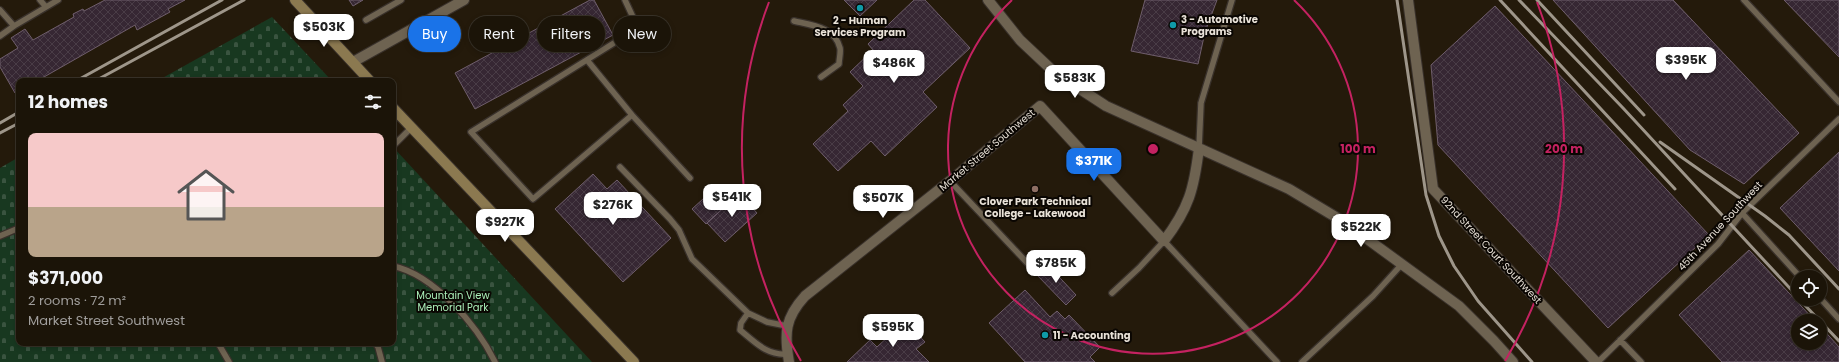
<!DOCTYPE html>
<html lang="en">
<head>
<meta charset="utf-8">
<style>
  body { margin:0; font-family:Poppins,sans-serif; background:#282116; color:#f1f3f6; height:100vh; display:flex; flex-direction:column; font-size:15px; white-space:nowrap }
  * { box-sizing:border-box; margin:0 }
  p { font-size:13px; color:#a09e9c }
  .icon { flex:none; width:22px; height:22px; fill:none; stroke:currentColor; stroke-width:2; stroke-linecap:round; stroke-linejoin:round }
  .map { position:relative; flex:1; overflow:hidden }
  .details { position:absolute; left:16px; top:78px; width:380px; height:268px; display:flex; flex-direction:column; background:#1b1408; border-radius:8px; box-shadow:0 2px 6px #0003,0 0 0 1px #393329 }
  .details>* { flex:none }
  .banner { position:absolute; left:408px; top:16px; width:380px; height:36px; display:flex; gap:8px }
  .controls { position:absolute; left:1791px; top:270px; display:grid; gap:8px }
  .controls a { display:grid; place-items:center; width:36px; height:36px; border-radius:50%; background:#1b1408; box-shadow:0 2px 6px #0003,0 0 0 1px #393329; font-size:20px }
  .price { position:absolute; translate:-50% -34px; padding:0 9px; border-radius:8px; background:#fff; color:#222; font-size:13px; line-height:26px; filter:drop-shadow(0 1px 2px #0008) }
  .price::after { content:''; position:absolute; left:50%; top:24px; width:12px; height:9px; margin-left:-6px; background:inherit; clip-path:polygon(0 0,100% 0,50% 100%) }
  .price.current { background:#1a73e8; color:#fff }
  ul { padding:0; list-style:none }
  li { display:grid; align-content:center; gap:8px; height:212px; padding:0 12px }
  li span { display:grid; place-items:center; height:124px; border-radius:8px; color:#555 }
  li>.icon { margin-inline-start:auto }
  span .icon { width:72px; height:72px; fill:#fffc; stroke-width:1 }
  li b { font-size:17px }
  h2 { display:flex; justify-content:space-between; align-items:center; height:48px; padding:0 12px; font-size:17px }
  .chip { padding:0 14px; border-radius:18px; background:#1b1408; box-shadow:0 2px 6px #0003,0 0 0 1px #393329; font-size:14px; line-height:36px }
  .chip.current { background:#1a73e8; color:#fff }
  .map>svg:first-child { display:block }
  .cemetery { fill:url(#cemetery-stones) }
  .building { fill:url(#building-cross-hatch); stroke:#6f5e6c }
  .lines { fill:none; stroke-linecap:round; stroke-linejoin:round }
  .service-casing { stroke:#39312b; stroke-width:8 }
  .minor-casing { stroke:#39312b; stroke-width:12 }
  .tertiary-casing { stroke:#39312b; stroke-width:12 }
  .secondary-casing { stroke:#39312b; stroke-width:12 }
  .service { stroke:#6e6351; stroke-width:5.5 }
  .minor { stroke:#6e6351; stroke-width:10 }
  .tertiary { stroke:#6e6351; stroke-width:10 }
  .secondary { stroke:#8b7950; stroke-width:10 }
  .rail { stroke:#9e968a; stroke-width:3 }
  .ring { fill:none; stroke:#c42261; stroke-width:2 }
  .culture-dot { fill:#0f9aa8; stroke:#0a0602; stroke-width:1.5 }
  .education-dot { fill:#8d6e63; stroke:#0a0602; stroke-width:1.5 }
  .labels { text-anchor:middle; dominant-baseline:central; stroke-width:4; stroke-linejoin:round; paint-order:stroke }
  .poi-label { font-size:10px; font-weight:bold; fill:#e9e2d8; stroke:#0a0602; text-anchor:start }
  .street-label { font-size:10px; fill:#e9e2d8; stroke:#0a0602 }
  .park-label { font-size:10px; fill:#aaeeb8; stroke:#0a0602 }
  .centre { fill:#c42261; stroke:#0a0602; stroke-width:2 }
  .ring-label { font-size:12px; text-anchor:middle; font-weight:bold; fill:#c42261; stroke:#0a0602; stroke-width:4; stroke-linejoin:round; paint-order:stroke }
</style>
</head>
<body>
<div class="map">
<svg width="1839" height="362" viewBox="0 0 1839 362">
  <defs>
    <pattern id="cemetery-stones" width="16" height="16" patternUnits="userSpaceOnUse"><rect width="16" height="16" fill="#183820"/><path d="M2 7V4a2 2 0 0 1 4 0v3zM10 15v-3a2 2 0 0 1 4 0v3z" fill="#3a5440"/></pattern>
    <pattern id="building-cross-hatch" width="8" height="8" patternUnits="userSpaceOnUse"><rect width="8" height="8" fill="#362733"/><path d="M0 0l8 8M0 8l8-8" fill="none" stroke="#493c46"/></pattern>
  </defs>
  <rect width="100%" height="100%" fill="#241a0b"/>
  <path class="cemetery" d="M 272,17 L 332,81 L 157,81 Z
    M 393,147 L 592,362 L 0,362 L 0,168 L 19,157 L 19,343 L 393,343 Z"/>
  <path class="building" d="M 105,0 L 185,0 L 168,9 L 170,12 L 137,30 L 135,25 L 37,81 L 19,81 L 19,91 L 15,93 L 0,67 L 0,59 L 18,48 L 11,38 L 25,29 L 33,40 L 74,17 L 73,14 L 83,9 L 84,11 Z
    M 349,0 L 363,0 L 353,6 Z
    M 590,0 L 594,0 L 613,35 L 475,109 L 455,73 Z
    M 844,0 L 877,0 L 860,16 Z
    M 914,0 L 925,0 L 970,48 L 923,92 L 937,107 L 885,156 L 871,141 L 838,171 L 813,144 L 848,111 L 843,105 L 863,86 L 850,72 L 873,50 L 868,44 Z
    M 1145,0 L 1217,0 L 1205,32 L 1198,64 L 1131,51 Z
    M 1553,0 L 1673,0 L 1799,133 L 1744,184 L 1690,150 Z
    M 1784,0 L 1839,0 L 1839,57 Z
    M 1495,6 L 1709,235 L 1608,328 L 1438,145 L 1431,65 Z
    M 1839,152 L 1839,271 L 1780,208 Z
    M 593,174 L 607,189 L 617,180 L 671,238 L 623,282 L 555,209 Z
    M 715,188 L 729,203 L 706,224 L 692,209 Z
    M 739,193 L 757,213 L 725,242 L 707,223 Z
    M 1749,250 L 1815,321 L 1798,321 L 1798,343 L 1820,343 L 1820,326 L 1839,347 L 1839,362 L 1722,362 L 1679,315 Z
    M 1047,264 L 1076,295 L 1066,305 L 1036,274 Z
    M 1025,290 L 1050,317 L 1057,311 L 1065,319 L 1069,315 L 1100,347 L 1090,357 L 1095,362 L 1025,362 L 989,323 Z
    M 905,321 L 925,342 L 916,349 L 929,362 L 847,362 L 870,340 L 877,347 Z"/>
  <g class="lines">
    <g class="service-casing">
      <path id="service" d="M 40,0 L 46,7
        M 625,0 L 638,28 L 471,132 L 533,199 L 632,115 L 690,178
        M 1744,0 L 1839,102
        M 0,10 L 14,26 L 58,0
        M 366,20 L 401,0
        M 794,21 C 811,25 835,27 840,48 C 841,53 839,59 839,64 L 821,77
        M 0,36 L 14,26
        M 587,60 L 632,115
        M 393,146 L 411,128
        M 1199,148 L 1201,103 L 1232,0
        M 620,167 L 670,219 L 679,230 L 692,259 L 748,313 L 767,322 L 787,326
        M 950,181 L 1032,268
        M 1742,213 L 1800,277
        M 0,236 L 19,228
        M 393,266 C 434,275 477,325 495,362
        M 1112,293 L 1139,268 L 1164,241 L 1277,362
        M 1820,298 L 1839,319
        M 748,313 L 741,323 L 740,330 C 755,342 767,356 788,354
        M 1620,340 L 1641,362
        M 218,343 L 229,362
        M 375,343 L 378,347 L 382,362
        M 1302,362 L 1373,296 L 1402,264
        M 1598,362 L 1718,244 L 1742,213 L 1839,119"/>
    </g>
    <g class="minor-casing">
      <path id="minor" d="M 988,0 L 1020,40 L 1054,72 L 1106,106 L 1289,189 L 1344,222 L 1459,306 L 1494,341 L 1513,362
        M 1408,0 L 1433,189 L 1596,362
        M 789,362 C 784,333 785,318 805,296 L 950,181 L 1040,106 L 1164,241 C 1189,208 1194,189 1199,148"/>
    </g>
    <g class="tertiary-casing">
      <path id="tertiary" d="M 353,62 L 464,0"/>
    </g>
    <g class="secondary-casing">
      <path id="secondary" d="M 295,0 L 370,81
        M 393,108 L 634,362"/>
    </g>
    <use href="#service" class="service"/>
    <use href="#minor" class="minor"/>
    <use href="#tertiary" class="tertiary"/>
    <use href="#secondary" class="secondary"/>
    <path class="rail" d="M 1397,0 L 1426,195 L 1439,236 L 1454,266 L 1478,301 L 1532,362
      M 1500,0 L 1675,189
      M 1519,0 L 1623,108 L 1798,297
      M 1537,0 L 1644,115
      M 76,81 L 222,0
      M 95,81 L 244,0
      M 0,123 L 19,112
      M 0,133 L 19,123
      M 1660,142 L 1765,216 L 1789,235 L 1839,289
      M 1799,299 L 1839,341"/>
  </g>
  <g class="ring">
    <path d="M1294 0A205 205 0 1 1 1012 0"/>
    <path d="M801 361A411 411 0 0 1 769 2M1537 2A411 411 0 0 1 1505 361"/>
  </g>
  <g class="culture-dot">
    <circle cx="860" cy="8" r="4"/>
    <circle cx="1173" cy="25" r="4"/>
    <circle cx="1045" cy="335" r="4"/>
  </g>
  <circle class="education-dot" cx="1035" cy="189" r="4"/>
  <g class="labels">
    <g class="poi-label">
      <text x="1181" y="19">3 - Automotive<tspan x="1181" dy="12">Programs</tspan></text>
      <text x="860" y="20" text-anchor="middle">2 - Human<tspan x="860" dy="12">Services Program</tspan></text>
      <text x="1035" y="201" text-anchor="middle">Clover Park Technical<tspan x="1035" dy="12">College - Lakewood</tspan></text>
      <text x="1053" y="335">11 - Accounting</text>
    </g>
    <g class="street-label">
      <text transform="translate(987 150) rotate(-40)">Market Street Southwest</text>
      <text transform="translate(1720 226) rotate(-47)">45th Avenue Southwest</text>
      <text transform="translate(1491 250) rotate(47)">92nd Street Court Southwest</text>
    </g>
    <g class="park-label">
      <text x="453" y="295">Mountain View<tspan x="453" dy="12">Memorial Park</tspan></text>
    </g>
  </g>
  <circle cx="1153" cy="149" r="6" class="centre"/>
  <g class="ring-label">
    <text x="1358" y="153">100 m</text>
    <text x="1564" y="153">200 m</text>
  </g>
</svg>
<div class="controls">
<a><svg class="icon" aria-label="locate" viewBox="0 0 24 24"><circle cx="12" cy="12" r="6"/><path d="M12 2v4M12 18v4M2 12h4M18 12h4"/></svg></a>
<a><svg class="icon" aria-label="layers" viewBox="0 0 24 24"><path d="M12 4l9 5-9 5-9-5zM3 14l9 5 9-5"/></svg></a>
</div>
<b class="price" style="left:324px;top:48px">$503K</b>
<b class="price" style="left:1686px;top:81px">$395K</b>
<b class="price" style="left:894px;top:84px">$486K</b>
<b class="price" style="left:1075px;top:99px">$583K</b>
<b class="price current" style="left:1094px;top:182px">$371K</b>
<b class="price" style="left:732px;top:218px">$541K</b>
<b class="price" style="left:883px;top:219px">$507K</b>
<b class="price" style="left:613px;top:226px">$276K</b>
<b class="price" style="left:505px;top:243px">$927K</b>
<b class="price" style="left:1361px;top:248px">$522K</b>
<b class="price" style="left:1056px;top:284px">$785K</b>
<b class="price" style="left:893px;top:348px">$595K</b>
<div class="banner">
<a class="chip current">Buy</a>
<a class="chip">Rent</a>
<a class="chip">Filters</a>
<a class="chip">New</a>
</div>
<section class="details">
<h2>12 homes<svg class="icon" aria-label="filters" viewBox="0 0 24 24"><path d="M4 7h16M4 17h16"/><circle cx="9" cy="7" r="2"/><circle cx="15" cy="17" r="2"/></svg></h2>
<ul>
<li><span style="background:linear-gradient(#f6c9c9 60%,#b9a48a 0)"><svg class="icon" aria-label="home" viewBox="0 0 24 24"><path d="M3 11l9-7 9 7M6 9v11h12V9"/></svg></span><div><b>$371,000</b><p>2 rooms · 72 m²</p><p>Market Street Southwest</p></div></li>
</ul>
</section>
</div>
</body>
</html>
